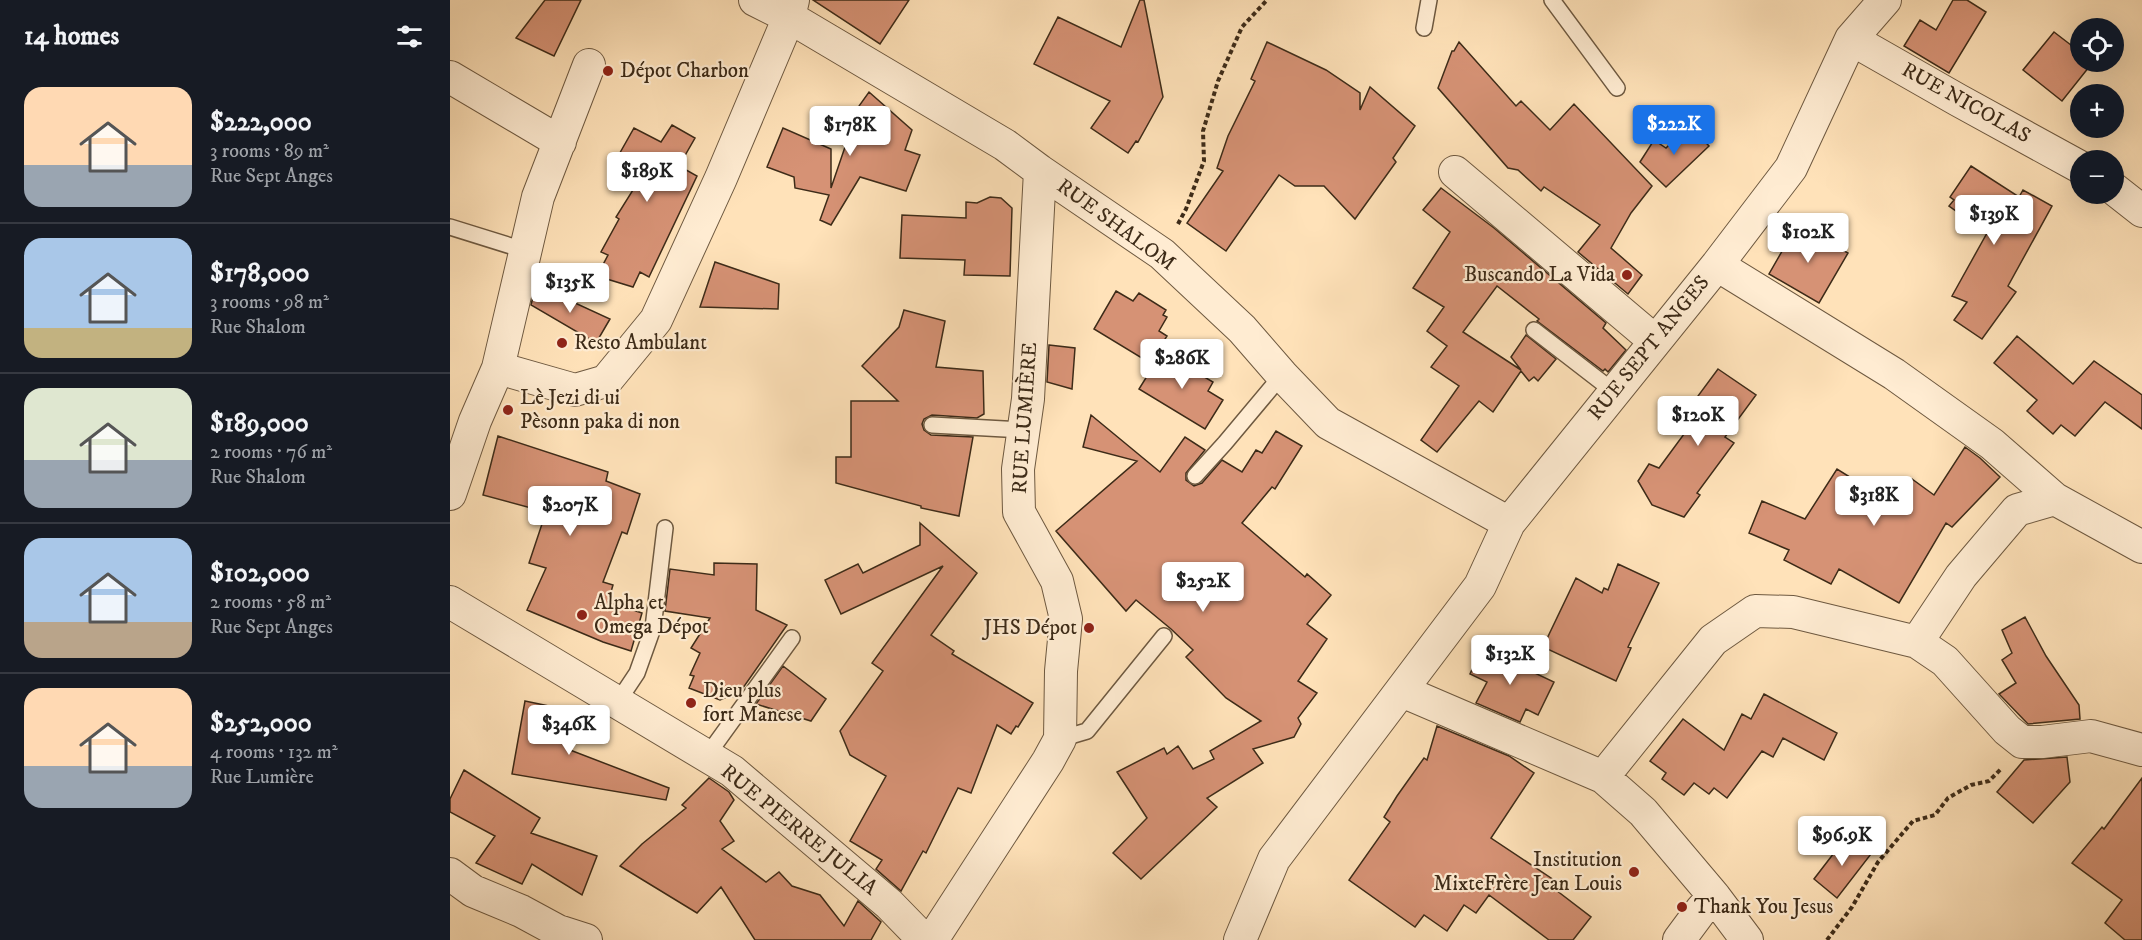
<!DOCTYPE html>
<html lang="en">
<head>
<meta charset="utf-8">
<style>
  body { margin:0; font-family:"IM FELL DW Pica",serif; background:#20242c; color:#f1f3f6; height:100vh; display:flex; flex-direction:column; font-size:22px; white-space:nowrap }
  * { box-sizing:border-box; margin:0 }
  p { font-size:20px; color:#9ea1a6 }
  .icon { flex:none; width:33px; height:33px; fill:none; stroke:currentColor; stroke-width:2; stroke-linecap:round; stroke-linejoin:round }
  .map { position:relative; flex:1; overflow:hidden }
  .panel { display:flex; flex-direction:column; background:#171b24; width:450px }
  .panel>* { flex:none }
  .tools { position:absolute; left:1620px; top:18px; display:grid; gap:12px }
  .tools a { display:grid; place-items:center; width:54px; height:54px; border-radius:50%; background:#171b24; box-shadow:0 6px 24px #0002; font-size:30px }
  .price { position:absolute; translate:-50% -51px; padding:0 14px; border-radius:6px; background:#fff; color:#222; font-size:20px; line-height:39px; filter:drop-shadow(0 2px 3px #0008) }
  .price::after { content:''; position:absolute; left:50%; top:36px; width:18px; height:14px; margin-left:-9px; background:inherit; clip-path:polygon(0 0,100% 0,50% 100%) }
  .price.selected { background:#1a73e8; color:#fff }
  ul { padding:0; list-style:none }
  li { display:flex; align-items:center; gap:18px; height:150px; padding:0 24px }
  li+li { border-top:2px solid #363941 }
  li span { display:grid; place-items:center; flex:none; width:168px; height:120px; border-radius:18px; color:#555 }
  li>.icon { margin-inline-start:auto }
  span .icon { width:72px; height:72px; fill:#fffc; stroke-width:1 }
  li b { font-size:26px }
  h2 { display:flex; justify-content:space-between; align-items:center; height:72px; padding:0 24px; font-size:26px }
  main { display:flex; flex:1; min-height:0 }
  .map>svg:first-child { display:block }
  .building { fill:#d69275; stroke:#3d2b18; stroke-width:1.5 }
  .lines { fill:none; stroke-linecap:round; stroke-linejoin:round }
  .service-casing { stroke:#6e5940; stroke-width:18 }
  .minor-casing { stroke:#6e5940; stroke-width:34 }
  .path { stroke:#3d2b18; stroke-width:4; stroke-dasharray:4.5 3; stroke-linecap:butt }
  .service { stroke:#ffecd2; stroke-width:15 }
  .minor { stroke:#ffecd2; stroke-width:32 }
  .poi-dot { fill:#8f2418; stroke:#ffecd2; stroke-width:2 }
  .labels { text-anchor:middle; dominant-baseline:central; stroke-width:4.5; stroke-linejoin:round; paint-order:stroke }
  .poi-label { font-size:21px; fill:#3d2b18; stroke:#ffecd2; text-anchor:start }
  .street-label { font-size:21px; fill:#3d2b18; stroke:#ffecd2 }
</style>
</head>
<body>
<main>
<section class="panel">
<h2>14 homes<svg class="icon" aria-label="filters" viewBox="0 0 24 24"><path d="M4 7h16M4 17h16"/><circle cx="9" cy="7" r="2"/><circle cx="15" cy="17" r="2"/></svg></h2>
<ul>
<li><span style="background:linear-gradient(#ffd9b3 65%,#9aa5b1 0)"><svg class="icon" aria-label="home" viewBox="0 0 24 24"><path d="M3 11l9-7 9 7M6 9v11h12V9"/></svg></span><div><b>$222,000</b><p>3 rooms · 89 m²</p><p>Rue Sept Anges</p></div></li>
<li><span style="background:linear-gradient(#a9c7e8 75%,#c2b280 0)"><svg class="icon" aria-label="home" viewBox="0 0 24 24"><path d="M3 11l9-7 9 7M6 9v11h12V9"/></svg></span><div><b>$178,000</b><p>3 rooms · 98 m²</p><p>Rue Shalom</p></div></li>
<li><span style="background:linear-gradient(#dfe7d0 60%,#9aa5b1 0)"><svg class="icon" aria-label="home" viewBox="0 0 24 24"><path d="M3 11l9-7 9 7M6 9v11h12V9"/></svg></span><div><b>$189,000</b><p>2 rooms · 76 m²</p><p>Rue Shalom</p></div></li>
<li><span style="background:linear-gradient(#a9c7e8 70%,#b9a48a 0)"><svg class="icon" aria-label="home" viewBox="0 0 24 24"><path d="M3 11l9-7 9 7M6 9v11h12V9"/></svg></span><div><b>$102,000</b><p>2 rooms · 58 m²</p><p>Rue Sept Anges</p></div></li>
<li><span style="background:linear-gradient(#ffd9b3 65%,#9aa5b1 0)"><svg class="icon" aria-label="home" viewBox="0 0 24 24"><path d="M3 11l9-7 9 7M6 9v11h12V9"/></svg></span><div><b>$252,000</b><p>4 rooms · 132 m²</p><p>Rue Lumière</p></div></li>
</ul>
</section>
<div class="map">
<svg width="1692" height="940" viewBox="0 0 1692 940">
  <rect width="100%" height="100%" fill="#ffe2b9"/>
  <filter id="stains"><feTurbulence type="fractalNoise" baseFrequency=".00333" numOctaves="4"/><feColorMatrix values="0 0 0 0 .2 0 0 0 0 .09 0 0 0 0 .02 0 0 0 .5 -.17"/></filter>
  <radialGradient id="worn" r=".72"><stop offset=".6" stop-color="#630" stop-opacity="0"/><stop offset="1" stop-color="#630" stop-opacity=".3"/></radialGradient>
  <path class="building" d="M 95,0 L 131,0 L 104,56 L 66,38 Z
    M 363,0 L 459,0 L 430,44 Z
    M 690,0 L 694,0 L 713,97 L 688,142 L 686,141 L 678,153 L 641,128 L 660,101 L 584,64 L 608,17 L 671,47 Z
    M 1503,0 L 1517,0 L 1536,12 L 1499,73 L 1454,46 L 1470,20 L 1486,30 Z
    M 1604,32 L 1630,52 L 1630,62 L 1643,62 L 1612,101 L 1573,70 Z
    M 817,42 L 876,70 L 910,93 L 910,110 L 920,87 L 965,126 L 943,158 L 946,162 L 905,219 L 874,186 L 845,186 L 829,175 L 776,251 L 737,223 L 773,171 L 767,168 L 778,136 L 805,81 L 801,79 Z
    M 1009,42 L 1066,106 L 1071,101 L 1100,130 L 1124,104 L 1202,186 L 1181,213 L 1161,248 L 1192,275 L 1178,294 L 1128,252 L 1150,225 L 1094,187 L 1091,191 L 1068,170 L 1058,168 L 988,88 L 1002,51 L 1004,51 Z
    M 419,92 L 462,130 L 455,150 L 470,155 L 456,191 L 410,177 L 381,225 L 370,220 L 379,195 L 345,188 L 344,177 L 317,167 L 333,128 L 381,149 L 381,188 L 409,106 Z
    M 222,125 L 245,138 L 229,166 L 247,176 L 199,277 L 190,272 L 183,287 L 147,276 L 158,255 L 151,252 L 169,219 L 166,217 L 183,190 L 158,174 L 184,128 L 211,142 Z
    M 1239,125 L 1259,146 L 1216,187 L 1190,162 L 1204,140 L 1216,148 Z
    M 1521,166 L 1569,197 L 1573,190 L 1602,206 L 1558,286 L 1566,292 L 1532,339 L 1504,320 L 1517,302 L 1502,296 L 1537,233 L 1499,206 L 1504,200 L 1500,197 Z
    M 991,188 L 1044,228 L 1156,323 L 1153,328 L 1176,350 L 1158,372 L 1155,369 L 1153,371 L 1087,321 L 1089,319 L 1047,286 L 1013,332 L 1071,370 L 1061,357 L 1076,335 L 1106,359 L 1088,381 L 1084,377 L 1079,381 L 1071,371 L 1043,412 L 1029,401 L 987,452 L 971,440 L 1009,386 L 981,367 L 997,346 L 977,331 L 994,307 L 963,288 L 1000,232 L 973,210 Z
    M 540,197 L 551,198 L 562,208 L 560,276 L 514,275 L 515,260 L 450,258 L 452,215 L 516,218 L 516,202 L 527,203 Z
    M 1347,225 L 1398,253 L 1369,303 L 1319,274 Z
    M 265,262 L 329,284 L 328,309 L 250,307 Z
    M 86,285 L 160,319 L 146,343 L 81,305 Z
    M 666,291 L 683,301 L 689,293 L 716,310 L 713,315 L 717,317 L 709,331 L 717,336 L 700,363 L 644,329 Z
    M 454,310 L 495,321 L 486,367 L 533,371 L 534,414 L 527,418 L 482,415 L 474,419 L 472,424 L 474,430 L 481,435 L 523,437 L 509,516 L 471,508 L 471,506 L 386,483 L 386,457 L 401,457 L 401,401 L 448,401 L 412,366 L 449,327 Z
    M 1567,336 L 1623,384 L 1644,361 L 1692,395 L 1692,429 L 1655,402 L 1625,436 L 1611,425 L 1603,434 L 1577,411 L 1587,400 L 1544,363 Z
    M 599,345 L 625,348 L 622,389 L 597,382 Z
    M 712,352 L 763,382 L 758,391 L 773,400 L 755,429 L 689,389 Z
    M 1268,369 L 1306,395 L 1275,437 L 1284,443 L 1247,493 L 1250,495 L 1234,517 L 1202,505 L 1188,481 L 1199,464 L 1209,468 L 1254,407 L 1245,400 Z
    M 641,415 L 710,472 L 735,437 L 755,450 L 736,473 L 736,480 L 744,486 L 752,483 L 772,460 L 792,472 L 806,450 L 812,453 L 826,431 L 852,446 L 825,489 L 822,487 L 792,523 L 855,577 L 857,574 L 881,595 L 857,624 L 877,639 L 848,681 L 867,693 L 848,718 L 851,724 L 844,737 L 803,749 L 813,763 L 757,798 L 767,807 L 691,879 L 663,853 L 697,818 L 667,772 L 714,748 L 717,754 L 728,746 L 743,769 L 764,759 L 760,751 L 811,721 L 776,698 L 736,657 L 743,650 L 721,629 L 686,600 L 676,611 L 606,531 L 687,461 L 633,447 Z
    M 48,436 L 158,472 L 156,481 L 190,494 L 177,534 L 172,532 L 153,582 L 163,585 L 158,602 L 192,613 L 181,651 L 153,642 L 77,610 L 96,568 L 79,563 L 96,512 L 33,495 Z
    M 1515,447 L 1530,458 L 1550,477 L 1502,527 L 1496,523 L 1449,603 L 1389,569 L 1381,584 L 1334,560 L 1339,550 L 1299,533 L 1312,501 L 1355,519 L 1387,469 L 1443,504 L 1462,479 L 1484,495 Z
    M 470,523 L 527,573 L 481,635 L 504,651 L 502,654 L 583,703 L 568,727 L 566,726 L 561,734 L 547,725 L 521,793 L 508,788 L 476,853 L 473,851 L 451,891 L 426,869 L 432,860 L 400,841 L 436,776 L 400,755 L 390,731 L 433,671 L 422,663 L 493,566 L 391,614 L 375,580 L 408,564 L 413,573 L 470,545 Z
    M 264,563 L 307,564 L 306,610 L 337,625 L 286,698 L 279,696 L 270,700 L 239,688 L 244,676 L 240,675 L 250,653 L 241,648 L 260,618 L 215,611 L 220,569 L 264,575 Z
    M 1168,564 L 1209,583 L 1178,647 L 1181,648 L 1166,681 L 1093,647 L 1126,578 L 1152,593 L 1154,588 L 1158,590 Z
    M 1575,617 L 1596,656 L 1629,705 L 1630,719 L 1578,724 L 1549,694 L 1566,683 L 1552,660 L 1562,653 L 1552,630 Z
    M 1032,648 L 1104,682 L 1088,715 L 1076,709 L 1070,722 L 1026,703 L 1037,682 L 1020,674 Z
    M 333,666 L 376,699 L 361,721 L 306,704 Z
    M 1314,694 L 1387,733 L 1374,760 L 1333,738 L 1323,757 L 1312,751 L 1277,798 L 1264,788 L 1259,794 L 1244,783 L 1234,795 L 1212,779 L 1216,773 L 1200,761 L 1233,719 L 1274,750 L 1292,714 L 1301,719 Z
    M 75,701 L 128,712 L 120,750 L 219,788 L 216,800 L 62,774 Z
    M 987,726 L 1059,756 L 1084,773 L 1041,838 L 1107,882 L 1102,887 L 1141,917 L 1123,940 L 1099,940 L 1039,895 L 1026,913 L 1014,905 L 997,931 L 974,915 L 965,927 L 899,880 L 940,822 L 934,817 L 947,796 L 974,758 L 977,760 Z
    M 1617,757 L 1620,782 L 1583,823 L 1547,792 L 1574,760 Z
    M 14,770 L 90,818 L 81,833 L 147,856 L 132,895 L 82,864 L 72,884 L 26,863 L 45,836 L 0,812 L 0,799 Z
    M 259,778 L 279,792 L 284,800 L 270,821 L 284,841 L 272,849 L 316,882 L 329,872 L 342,886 L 370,895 L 394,926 L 408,901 L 431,922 L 421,940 L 305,940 L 271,887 L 247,913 L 170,866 L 192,844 L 236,808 L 232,805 Z
    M 1692,778 L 1692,940 L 1675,940 L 1655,923 L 1672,900 L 1622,863 L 1652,827 L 1654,829 Z
    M 1397,836 L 1421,854 L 1387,898 L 1364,879 Z"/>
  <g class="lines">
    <g class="service-casing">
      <path id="service" d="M 1102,0 L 1167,88
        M 974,28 L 979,0
        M 0,227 L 77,251
        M 1084,330 L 1163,391
        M 482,425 L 574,430
        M 745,476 L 775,443 L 832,375
        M 167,703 L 187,673 L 203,628 L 215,528
        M 610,739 L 637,731 L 714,636
        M 256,757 L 342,638"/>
    </g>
    <g class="minor-casing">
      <path id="minor" d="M 305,0 L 339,17 L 555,145 L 590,171 L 712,254 L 792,329 L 832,375 L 878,423 L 1059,523
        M 1401,39 L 1508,100 L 1630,167
        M 0,77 L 110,142
        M 1005,172 L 1205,341
        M 1664,189 L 1692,211
        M 1267,265 L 1444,374 L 1542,444 L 1605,499 L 1692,547
        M 48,368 L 125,390 L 156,381 L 206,320 L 271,178 L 339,17 L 343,0
        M 0,494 L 25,421 L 48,368 L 88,197 L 139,65
        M 0,602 L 282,771 L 439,904 L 474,940
        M 1467,642 L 1495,661 L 1557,730 L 1572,742 L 1592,742 L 1641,736 L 1692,750
        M 952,691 L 1153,777 L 1193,812 L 1264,896 L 1297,940
        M 1153,777 L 1263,640 L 1305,611 L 1343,612 L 1467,642 L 1511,576 L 1567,510 L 1605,499
        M 0,874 L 23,891 L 71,911 L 108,931 L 136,940
        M 482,940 L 598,761 L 610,739 L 611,671 L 616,619 L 607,581 L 569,512 L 568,469 L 578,399 L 590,171
        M 790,940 L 824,859 L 1030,586 L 1059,523 L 1267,265 L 1341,168 L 1401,39 L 1435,0
        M 1229,940 L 1252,909 L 1264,896"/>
    </g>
    <path class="path" d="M 728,224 L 736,209 L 754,161 L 753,131 L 768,81 L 792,27 L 817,0
      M 1377,940 L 1402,907 L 1428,862 L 1463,821 L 1485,815 L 1498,798 L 1521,785 L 1539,781 L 1552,768"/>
    <use href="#service" class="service"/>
    <use href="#minor" class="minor"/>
  </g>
  <g class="poi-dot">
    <circle cx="158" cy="71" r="6"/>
    <circle cx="1177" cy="275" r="6"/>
    <circle cx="112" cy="343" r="6"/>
    <circle cx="58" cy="410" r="6"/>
    <circle cx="132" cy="615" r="6"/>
    <circle cx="639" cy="628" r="6"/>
    <circle cx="241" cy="703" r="6"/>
    <circle cx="1184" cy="872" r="6"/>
    <circle cx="1232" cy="907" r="6"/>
  </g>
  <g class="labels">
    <g class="poi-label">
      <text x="170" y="71">Dépot Charbon</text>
      <text x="1165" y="275" text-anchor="end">Buscando La Vida</text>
      <text x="124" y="343">Resto Ambulant</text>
      <text x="70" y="398">Lè Jezi di ui<tspan x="70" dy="24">Pèsonn paka di non</tspan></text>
      <text x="144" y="603">Alpha et<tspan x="144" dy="24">Omega Dépot</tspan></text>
      <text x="627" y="628" text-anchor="end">JHS Dépot</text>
      <text x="253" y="691">Dieu plus<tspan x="253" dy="24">fort Manese</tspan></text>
      <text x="1172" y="860" text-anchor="end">Institution<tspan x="1172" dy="24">MixteFrère Jean Louis</tspan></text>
      <text x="1244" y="907">Thank You Jesus</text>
    </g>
    <g class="street-label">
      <text transform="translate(1516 103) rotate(29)">RUE NICOLAS</text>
      <text transform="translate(666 225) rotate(36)">RUE SHALOM</text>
      <text transform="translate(1199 348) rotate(-51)">RUE SEPT ANGES</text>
      <text transform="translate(575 418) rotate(-86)">RUE LUMIÈRE</text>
      <text transform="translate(349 830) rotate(39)">RUE PIERRE JULIA</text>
    </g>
  </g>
  <rect width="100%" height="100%" filter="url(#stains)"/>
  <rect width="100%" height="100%" fill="url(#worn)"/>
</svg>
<div class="tools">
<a><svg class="icon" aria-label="locate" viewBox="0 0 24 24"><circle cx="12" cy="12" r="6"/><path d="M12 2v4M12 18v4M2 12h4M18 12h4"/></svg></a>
<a>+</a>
<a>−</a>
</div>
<b class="price selected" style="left:1224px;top:156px">$222K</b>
<b class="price" style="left:400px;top:157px">$178K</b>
<b class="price" style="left:197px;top:203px">$189K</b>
<b class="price" style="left:1544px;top:246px">$139K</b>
<b class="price" style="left:1358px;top:264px">$102K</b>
<b class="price" style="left:120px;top:314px">$135K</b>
<b class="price" style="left:732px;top:390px">$286K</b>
<b class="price" style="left:1248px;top:447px">$120K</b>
<b class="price" style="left:1424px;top:527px">$318K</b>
<b class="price" style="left:120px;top:537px">$207K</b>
<b class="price" style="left:753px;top:613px">$252K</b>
<b class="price" style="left:1060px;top:686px">$132K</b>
<b class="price" style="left:119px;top:756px">$346K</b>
<b class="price" style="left:1392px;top:867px">$96.9K</b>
</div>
</main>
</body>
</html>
